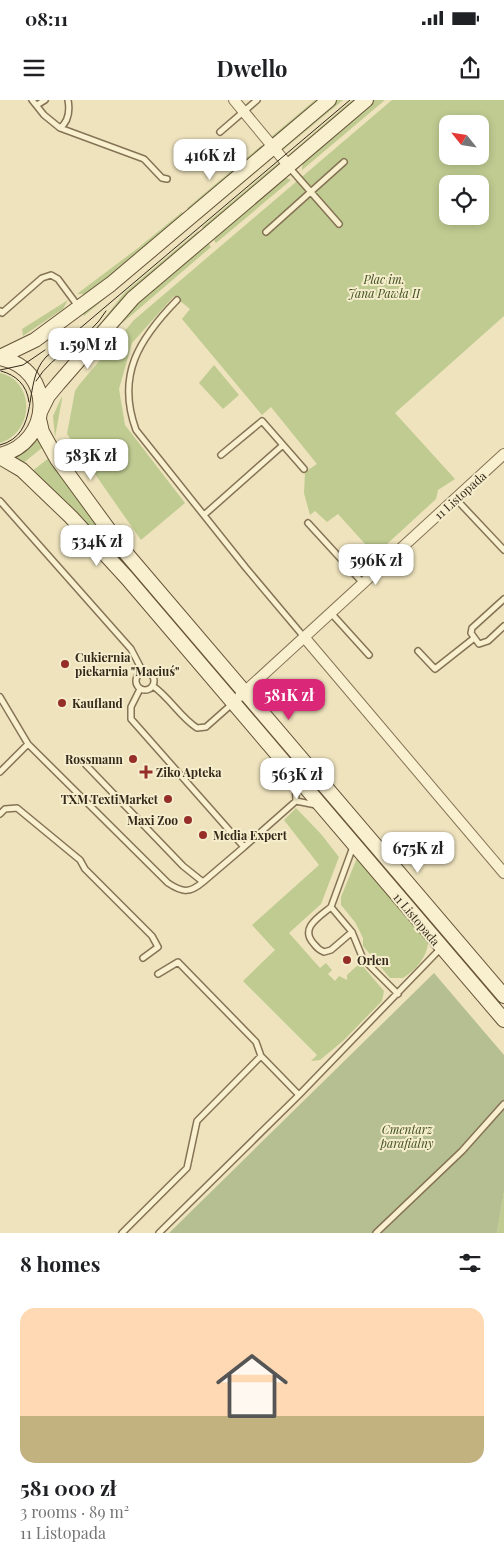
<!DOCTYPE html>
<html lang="en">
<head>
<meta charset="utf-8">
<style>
  body { margin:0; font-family:"Playfair Display",serif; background:#f6f6f6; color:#202124; height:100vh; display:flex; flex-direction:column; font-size:19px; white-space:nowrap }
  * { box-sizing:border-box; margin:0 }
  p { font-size:16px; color:#757577 }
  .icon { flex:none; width:28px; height:28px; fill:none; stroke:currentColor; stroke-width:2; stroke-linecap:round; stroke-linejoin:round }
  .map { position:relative; height:1133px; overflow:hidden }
  .side { display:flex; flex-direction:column; background:#fff; flex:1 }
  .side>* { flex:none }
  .needle { width:32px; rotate:300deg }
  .tools { position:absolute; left:439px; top:15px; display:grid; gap:10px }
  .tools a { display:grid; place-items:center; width:50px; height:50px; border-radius:10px; background:#fff; box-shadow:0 2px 8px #0003; font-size:25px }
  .price { position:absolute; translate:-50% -42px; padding:0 11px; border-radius:10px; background:#fff; color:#222; font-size:16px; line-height:32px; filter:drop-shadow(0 1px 2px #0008) }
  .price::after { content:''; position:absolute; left:50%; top:30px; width:15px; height:11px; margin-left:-8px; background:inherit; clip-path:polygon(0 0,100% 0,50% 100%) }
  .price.on { background:#db2777; color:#fff }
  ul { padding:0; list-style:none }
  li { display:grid; align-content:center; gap:10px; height:265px; padding:0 20px }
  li+li { border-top:1px solid #e0e0e0 }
  li span { display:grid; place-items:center; height:155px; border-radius:15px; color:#555 }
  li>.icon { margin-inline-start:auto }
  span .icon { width:90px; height:90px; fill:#fffc; stroke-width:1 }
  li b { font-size:21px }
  h2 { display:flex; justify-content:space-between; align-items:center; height:60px; padding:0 20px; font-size:21px }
  .status { display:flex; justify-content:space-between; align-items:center; height:35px; padding:0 25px; background:#fff; direction:ltr }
  .status svg { height:14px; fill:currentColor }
  header { display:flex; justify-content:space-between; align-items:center; height:65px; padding:0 20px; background:#fff; font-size:22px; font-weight:700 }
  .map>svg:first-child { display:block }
  .green { fill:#bfcb91; fill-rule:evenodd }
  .cemetery { fill:#b6bf91 }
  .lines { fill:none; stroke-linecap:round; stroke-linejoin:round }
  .lane-casing { stroke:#857356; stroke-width:8 }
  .street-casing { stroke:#857356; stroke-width:12 }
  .secondary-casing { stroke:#675439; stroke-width:16 }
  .lane { stroke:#f9f0cf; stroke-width:5 }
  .street { stroke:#f9f0cf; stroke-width:10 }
  .secondary { stroke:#f9f0cf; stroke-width:14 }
  .tram { stroke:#34291b; stroke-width:1 }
  .poi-dot { fill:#942e26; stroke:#f5edcc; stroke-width:2 }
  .labels { text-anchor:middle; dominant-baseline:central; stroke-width:4; stroke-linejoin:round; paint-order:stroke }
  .park-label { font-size:12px; font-style:italic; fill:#415121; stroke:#f5edcc }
  .street-label { font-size:12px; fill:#34291b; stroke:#f5edcc }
  .poi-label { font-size:12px; font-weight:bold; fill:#34291b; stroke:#f5edcc; text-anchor:start }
</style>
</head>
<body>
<div class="status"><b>08:11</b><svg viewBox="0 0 49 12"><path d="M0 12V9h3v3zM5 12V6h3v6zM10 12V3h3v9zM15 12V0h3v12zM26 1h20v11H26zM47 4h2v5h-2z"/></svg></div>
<header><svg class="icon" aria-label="menu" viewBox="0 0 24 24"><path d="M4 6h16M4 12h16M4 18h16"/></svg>Dwello<svg class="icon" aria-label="share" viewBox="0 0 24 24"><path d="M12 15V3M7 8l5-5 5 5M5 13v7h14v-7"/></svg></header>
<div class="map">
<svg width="504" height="1133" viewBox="0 0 504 1133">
  <rect width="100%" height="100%" fill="#eee3bd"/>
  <path class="green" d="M 315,0 L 322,0 L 274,38 L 271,37 Z
    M 337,0 L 343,0 L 283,50 L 284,44 Z
    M 352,0 L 358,0 L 289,56 L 287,56 Z
    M 373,0 L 385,0 L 302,70 L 303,59 Z
    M 392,0 L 504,0 L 504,216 L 395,313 L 455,379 L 438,390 L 436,399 L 375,455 L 338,414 L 327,422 L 315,411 L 310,415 L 304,393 L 305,372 L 317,364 L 271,307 L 262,315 L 182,219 L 190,209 L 174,196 L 132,243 L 119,289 L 125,325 L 185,403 L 141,440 L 67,334 L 75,291 L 79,285 L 134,220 ZM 448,24 L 480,24 L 480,56 L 448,56 ZM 448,84 L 480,84 L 480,116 L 448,116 Z
    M 262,45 L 263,48 L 190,112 L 187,108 Z
    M 271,56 L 274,57 L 198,121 L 196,119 Z
    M 279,62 L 280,65 L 204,130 L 202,127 Z
    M 285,77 L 291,80 L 216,143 L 211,137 Z
    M 182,112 L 185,115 L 139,155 L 85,194 L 77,194 L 138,148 Z
    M 191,122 L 193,125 L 84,216 L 83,214 Z
    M 198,131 L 200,134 L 97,230 L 96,229 L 124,193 Z
    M 207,141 L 211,147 L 120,225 L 137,203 Z
    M 68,200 L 63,209 L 23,236 L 22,229 Z
    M 214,265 L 239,295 L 223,309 L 199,283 Z
    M 0,273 C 36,281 34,333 0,343 Z
    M 62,296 L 62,299 L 55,337 L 53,316 Z
    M 38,336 L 43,347 L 22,364 L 13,358 Z
    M 50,357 L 226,576 L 223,579 L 175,522 L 31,372 Z
    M 296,708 L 321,734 L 339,757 L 321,804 L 289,833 L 320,868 L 326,863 L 332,870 L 328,874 L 335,881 L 339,876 L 347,880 L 347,875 L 360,863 L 384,891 L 382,901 L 344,940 L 320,960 L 311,961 L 317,955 L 243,881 L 275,850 L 252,825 L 319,765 L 284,720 Z
    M 357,758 L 428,839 C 429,855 416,870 403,878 L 390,878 L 363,846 L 363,838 L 355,822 L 341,805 L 341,797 Z
    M 504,1092 L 504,1133 L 497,1133 Z"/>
  <path class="cemetery" d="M 434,873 L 504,955 L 504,1092 L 497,1133 L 169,1133 Z"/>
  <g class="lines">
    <g class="lane-casing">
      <path id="lane" d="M 32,0 L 44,15 L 60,28 C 69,21 70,11 68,0
        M 37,5 L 45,0
        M 60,28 L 144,59 L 162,78 L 167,79
        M 220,32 L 257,0
        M 288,66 L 339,124
        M 266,132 L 344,62
        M 177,200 C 139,239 116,275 136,330 L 246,468 L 304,537
        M 0,211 L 2,213 L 42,178 L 51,175 L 58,179 L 78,206
        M 221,355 L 262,321 L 304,369
        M 456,399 L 504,450
        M 0,401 L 131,549 L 143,572
        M 204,415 L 283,345
        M 308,423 L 362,482
        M 504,499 L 472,528 L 471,533 L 479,544 L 488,541 L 504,526
        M 331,513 L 369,555
        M 418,551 L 435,569 L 473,539
        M136 581a9 9 0 1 1 18 0a9 9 0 1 1-18 0Z
        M 153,586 C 170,598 180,617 197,628 L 206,627 L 232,604
        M 0,597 L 28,644 L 168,783 C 183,793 190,793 203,782
        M 86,665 L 183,766 L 203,782 L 244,747 L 131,619 L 131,607 L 140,589
        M 0,672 L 28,644
        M 295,682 L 296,701
        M 0,714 L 5,709 L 17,708 L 80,760 L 85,769 L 152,836 L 158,847 L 143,858
        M 354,744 L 331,807 L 352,832 L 363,859 L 398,894
        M 244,747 L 296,701 L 316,705
        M 331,807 C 319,817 299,828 314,844 C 317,848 319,850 324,852 L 331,850 L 352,832
        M 158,874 L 178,862 L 256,942 L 261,956 L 299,995
        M 122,1133 L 187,1068 L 197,1021 L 261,956
        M 159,1133 L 299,995 L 441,848
        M 376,1133 L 462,1051 L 504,1004"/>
    </g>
    <g class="street-casing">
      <path id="street" d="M 234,0 L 288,65
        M 304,537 L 504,773
        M 240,596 L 504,354"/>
    </g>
    <g class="secondary-casing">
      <path id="secondary" d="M 0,257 L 35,240 L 111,184 L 329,0
        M 0,258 C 56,269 52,343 0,355
        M 40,312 L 48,296 L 58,284 L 133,198 L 366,0
        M 39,319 L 42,332 L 57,359 L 125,452 L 504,896
        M 0,357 L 22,370 L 71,417 L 127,478 L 504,920"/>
    </g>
    <use href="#lane" class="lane"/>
    <use href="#street" class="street"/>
    <use href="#secondary" class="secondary"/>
    <path class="tram" d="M 0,270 L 23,265 L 45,250
      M 1,271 C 16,275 27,285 29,302
      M 36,281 C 53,253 89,240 106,211
      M 0,345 C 42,334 21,283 46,257 L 350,0"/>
  </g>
  <g class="poi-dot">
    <circle cx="65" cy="564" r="5"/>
    <circle cx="62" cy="603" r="5"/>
    <circle cx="133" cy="659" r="5"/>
    <path d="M143.5 664.5h5v5h5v5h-5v5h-5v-5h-5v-5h5z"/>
    <circle cx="168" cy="699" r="5"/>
    <circle cx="188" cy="720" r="5"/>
    <circle cx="203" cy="735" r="5"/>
    <circle cx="347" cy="860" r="5"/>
  </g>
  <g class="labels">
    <g class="park-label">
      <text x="384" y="179">Plac im.<tspan x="384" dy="14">Jana Pawła II</tspan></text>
      <text x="407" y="1029">Cmentarz<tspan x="407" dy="14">parafialny</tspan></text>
    </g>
    <g class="street-label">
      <text transform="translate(460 395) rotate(-42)">11 Listopada</text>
      <text transform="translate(417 819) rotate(50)">11 Listopada</text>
    </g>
    <g class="poi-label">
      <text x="75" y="557">Cukiernia<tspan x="75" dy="14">piekarnia "Maciuś"</tspan></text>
      <text x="72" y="603">Kaufland</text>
      <text x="123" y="659" text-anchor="end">Rossmann</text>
      <text x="156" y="672">Ziko Apteka</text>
      <text x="158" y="699" text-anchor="end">TXM TextiMarket</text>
      <text x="178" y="720" text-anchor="end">Maxi Zoo</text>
      <text x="213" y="735">Media Expert</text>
      <text x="357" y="860">Orlen</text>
    </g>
  </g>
</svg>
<div class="tools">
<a><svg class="needle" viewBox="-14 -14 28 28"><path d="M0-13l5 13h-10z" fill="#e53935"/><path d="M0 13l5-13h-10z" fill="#757577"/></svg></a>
<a><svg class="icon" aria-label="locate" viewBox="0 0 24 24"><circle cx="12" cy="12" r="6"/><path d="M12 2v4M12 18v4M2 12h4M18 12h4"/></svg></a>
</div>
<b class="price" style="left:210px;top:81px">416K zł</b>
<b class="price" style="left:88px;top:270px">1.59M zł</b>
<b class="price" style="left:91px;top:381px">583K zł</b>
<b class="price" style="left:97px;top:467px">534K zł</b>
<b class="price" style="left:376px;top:486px">596K zł</b>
<b class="price on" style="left:289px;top:621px">581K zł</b>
<b class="price" style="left:297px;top:700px">563K zł</b>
<b class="price" style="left:418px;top:774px">675K zł</b>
</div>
<section class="side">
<h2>8 homes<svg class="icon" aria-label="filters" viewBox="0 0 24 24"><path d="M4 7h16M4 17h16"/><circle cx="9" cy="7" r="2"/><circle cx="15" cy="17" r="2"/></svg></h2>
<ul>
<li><span style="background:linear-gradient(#ffd9b3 70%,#c2b280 0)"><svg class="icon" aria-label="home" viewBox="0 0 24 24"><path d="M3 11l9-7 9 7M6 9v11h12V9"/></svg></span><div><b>581 000 zł</b><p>3 rooms · 89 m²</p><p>11 Listopada</p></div></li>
</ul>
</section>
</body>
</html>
